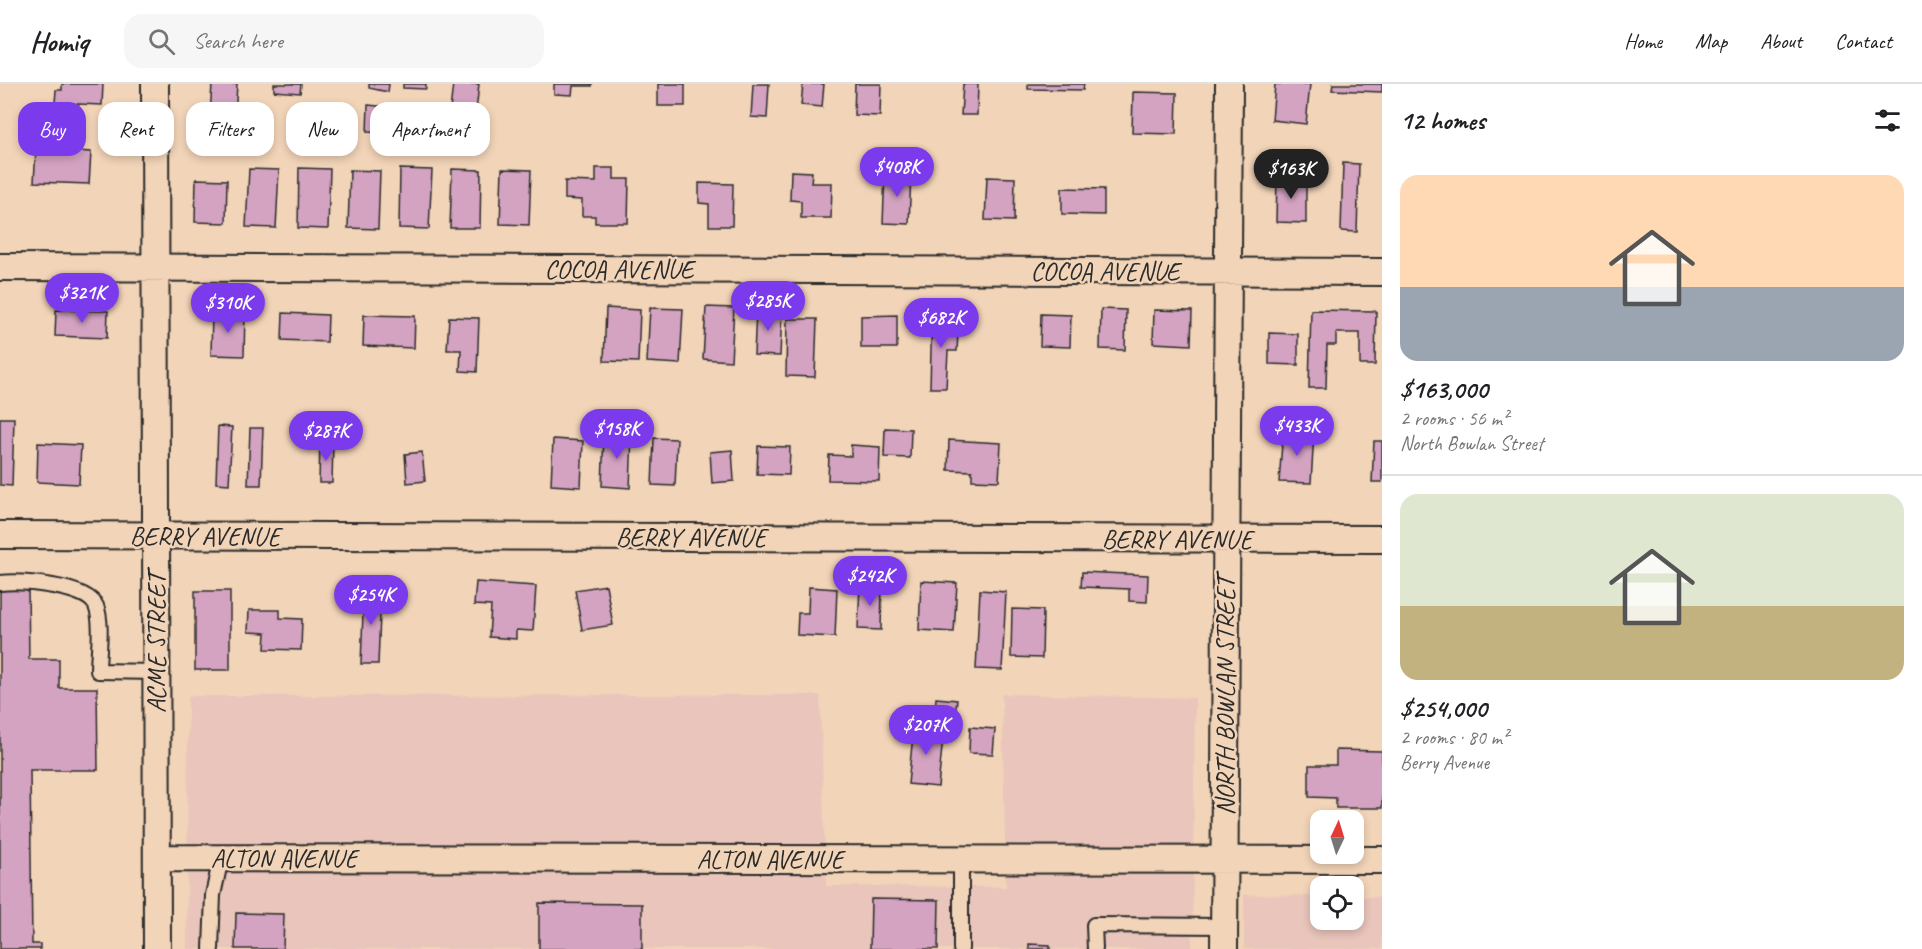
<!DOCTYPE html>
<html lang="en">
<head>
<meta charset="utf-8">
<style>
  body { margin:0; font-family:Caveat,sans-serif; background:#f6f6f6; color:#202124; height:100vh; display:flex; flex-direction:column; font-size:22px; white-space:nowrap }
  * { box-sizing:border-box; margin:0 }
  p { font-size:20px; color:#757577 }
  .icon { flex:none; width:33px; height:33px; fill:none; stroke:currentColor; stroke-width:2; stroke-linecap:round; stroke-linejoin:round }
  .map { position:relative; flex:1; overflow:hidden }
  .details { display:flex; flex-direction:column; background:#fff; width:540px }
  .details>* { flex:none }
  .banner { position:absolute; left:18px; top:18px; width:570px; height:54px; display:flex; gap:12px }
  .needle { width:39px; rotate:4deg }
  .fabs { position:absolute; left:1310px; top:726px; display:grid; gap:12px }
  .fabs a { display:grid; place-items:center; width:54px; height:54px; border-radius:12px; background:#fff; box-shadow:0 3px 9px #0003; font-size:30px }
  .price { position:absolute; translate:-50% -51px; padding:0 14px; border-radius:21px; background:#7c3aed; color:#fff; font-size:20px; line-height:39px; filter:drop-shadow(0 2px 3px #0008) }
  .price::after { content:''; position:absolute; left:50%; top:36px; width:18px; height:14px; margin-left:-9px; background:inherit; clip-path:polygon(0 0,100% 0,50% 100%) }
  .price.current { background:#222; color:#fff }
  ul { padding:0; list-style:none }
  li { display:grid; align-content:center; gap:12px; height:318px; padding:0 18px }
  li+li { border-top:2px solid #e0e0e0 }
  li span { display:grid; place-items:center; height:186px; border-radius:18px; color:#555 }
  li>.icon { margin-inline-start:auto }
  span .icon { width:108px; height:108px; fill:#fffc; stroke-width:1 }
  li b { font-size:26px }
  h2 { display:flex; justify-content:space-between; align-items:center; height:72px; padding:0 18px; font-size:26px }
  .pill { padding:0 21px; border-radius:18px; background:#fff; box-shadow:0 3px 9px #0003; font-size:21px; line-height:54px }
  .pill.current { background:#7c3aed; color:#fff }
  header { display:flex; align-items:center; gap:36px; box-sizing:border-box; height:84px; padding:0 30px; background:#fff; border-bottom:2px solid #e0e0e0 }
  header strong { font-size:28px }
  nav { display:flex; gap:33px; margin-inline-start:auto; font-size:21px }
  .search { width:420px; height:54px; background:#f6f6f6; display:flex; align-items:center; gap:15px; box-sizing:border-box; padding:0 21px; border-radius:18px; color:#757577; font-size:22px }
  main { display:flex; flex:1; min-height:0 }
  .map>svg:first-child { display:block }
  .built { fill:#e9c5bb }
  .building { fill:#d4a3c2; stroke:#2b2b2b; stroke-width:1.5 }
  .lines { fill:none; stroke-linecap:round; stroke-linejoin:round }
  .service-casing { stroke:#2b2b2b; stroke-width:18 }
  .minor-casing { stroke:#2b2b2b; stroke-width:30 }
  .service { stroke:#f2d4b8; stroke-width:14 }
  .minor { stroke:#f2d4b8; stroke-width:26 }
  .labels { text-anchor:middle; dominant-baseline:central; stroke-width:5; stroke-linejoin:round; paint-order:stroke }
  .street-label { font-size:26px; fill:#2b2b2b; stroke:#f2d4b8 }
</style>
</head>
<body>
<header>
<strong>Homiq</strong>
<div class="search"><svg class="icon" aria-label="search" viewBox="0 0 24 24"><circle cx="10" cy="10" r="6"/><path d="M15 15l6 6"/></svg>Search here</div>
<nav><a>Home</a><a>Map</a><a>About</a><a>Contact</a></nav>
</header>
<main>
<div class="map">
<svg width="1382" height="865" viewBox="0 0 1382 865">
  <rect width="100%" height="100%" fill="#f2d4b8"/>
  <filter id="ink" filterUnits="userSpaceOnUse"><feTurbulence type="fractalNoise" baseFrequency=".0167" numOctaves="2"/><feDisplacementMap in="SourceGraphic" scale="12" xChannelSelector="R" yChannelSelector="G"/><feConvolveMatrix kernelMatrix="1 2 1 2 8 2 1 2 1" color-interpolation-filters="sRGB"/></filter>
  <g filter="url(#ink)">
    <path class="built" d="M 1002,610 L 1195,614 L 1192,865 L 187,865 L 188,612 L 820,611 L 826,802 L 1006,803 Z
      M 1244,811 L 1320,812 L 1320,836 L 1353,836 L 1353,813 L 1382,813 L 1382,865 L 1244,865 Z"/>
    <path class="building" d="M 62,0 L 103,0 L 102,21 L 55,19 L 56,6 L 62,6 Z
      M 212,0 L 237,0 L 235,33 L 210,31 Z
      M 274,0 L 301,0 L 300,9 L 274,7 Z
      M 369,0 L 389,0 L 388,8 L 369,4 Z
      M 403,0 L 426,0 L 426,5 L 403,4 Z
      M 453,0 L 479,0 L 476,28 L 450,26 Z
      M 554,0 L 592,0 L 592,2 L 573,2 L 572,11 L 554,10 Z
      M 658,0 L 685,0 L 685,22 L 658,22 Z
      M 753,0 L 769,0 L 767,34 L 751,33 Z
      M 803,0 L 824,0 L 822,23 L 801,21 Z
      M 855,0 L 881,0 L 880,32 L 854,31 Z
      M 963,0 L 978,0 L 977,31 L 961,31 Z
      M 1028,0 L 1084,0 L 1083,6 L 1028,5 Z
      M 1275,0 L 1310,0 L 1306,40 L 1272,36 Z
      M 1333,0 L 1382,0 L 1382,8 L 1332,6 Z
      M 1133,8 L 1177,9 L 1176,50 L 1132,49 Z
      M 368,21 L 388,23 L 387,49 L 367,48 Z
      M 36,65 L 91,68 L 89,100 L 34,98 Z
      M 1343,79 L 1359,80 L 1357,148 L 1341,147 Z
      M 299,84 L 330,85 L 328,145 L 298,144 Z
      M 596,84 L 614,84 L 614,95 L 629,95 L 628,139 L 595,139 L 595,132 L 582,132 L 582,116 L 565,115 L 565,97 L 596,98 Z
      M 249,85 L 279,86 L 276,144 L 246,143 Z
      M 400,85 L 432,86 L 429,145 L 399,144 Z
      M 452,85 L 481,86 L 480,144 L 450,144 Z
      M 502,85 L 531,86 L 529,141 L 500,140 Z
      M 350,86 L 380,87 L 378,145 L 348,144 Z
      M 791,87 L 812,88 L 811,99 L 832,99 L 831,134 L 801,134 L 801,117 L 790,116 Z
      M 885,88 L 911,89 L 909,140 L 883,139 Z
      M 987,93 L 1015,94 L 1014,137 L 985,136 Z
      M 1277,93 L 1306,94 L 1306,139 L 1276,138 Z
      M 196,95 L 227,96 L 226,139 L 195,138 Z
      M 699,99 L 733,100 L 732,142 L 709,142 L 709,120 L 699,119 Z
      M 1062,104 L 1104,105 L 1104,131 L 1062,130 Z
      M 706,223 L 734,224 L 731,277 L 703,275 Z
      M 606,224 L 640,226 L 638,278 L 604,277 Z
      M 650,224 L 683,225 L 680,280 L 647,278 Z
      M 756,225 L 782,226 L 780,272 L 754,271 Z
      M 1101,225 L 1126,226 L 1125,266 L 1100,265 Z
      M 56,226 L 108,227 L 107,254 L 55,252 Z
      M 1154,226 L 1192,227 L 1191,261 L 1153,259 Z
      M 1311,226 L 1376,227 L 1375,281 L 1360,281 L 1360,249 L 1336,249 L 1336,261 L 1327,261 L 1326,304 L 1309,304 Z
      M 932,227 L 947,228 L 946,247 L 958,248 L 957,267 L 948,267 L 946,304 L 930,304 Z
      M 212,228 L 245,229 L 244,272 L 211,271 Z
      M 283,229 L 328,231 L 327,258 L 282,256 Z
      M 1041,230 L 1071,231 L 1070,263 L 1040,262 Z
      M 364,231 L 415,232 L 414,264 L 363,262 Z
      M 897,231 L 897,264 L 861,264 L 861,232 Z
      M 449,233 L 479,234 L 477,288 L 460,287 L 461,266 L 447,266 Z
      M 787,235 L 817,235 L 815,293 L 786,292 Z
      M 1269,249 L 1298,250 L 1298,281 L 1269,280 Z
      M 0,334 L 14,334 L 12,402 L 0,401 Z
      M 218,342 L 232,343 L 229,400 L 216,399 Z
      M 250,344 L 263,344 L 261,401 L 248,401 Z
      M 885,344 L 911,345 L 910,374 L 884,373 Z
      M 1283,347 L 1314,349 L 1311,399 L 1279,398 Z
      M 604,349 L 632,350 L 630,404 L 602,402 Z
      M 654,354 L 677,355 L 675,402 L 652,401 Z
      M 553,355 L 583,357 L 581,403 L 551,401 Z
      M 320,356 L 333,356 L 332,399 L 319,399 Z
      M 949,356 L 1001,359 L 999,397 L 972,396 L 972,387 L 948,386 Z
      M 1374,357 L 1382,357 L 1382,398 L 1372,398 Z
      M 38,359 L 81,361 L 79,400 L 37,398 Z
      M 851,361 L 880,363 L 879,397 L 828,396 L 829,371 L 851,372 Z
      M 758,362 L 790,363 L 789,391 L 757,390 Z
      M 732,366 L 734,397 L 712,399 L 710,368 Z
      M 422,368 L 425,397 L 407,399 L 405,370 Z
      M 1082,488 L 1148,491 L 1147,518 L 1129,517 L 1129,505 L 1081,503 Z
      M 921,497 L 957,499 L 954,548 L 919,546 Z
      M 476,498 L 536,502 L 533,547 L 516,546 L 516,555 L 489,553 L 491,522 L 474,521 Z
      M 860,500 L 882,501 L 881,546 L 858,545 Z
      M 606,501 L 613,541 L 582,546 L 575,506 Z
      M 809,503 L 837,505 L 835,553 L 797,551 L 798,529 L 808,529 Z
      M 364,504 L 381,505 L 378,580 L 361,580 Z
      M 0,506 L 28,506 L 29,575 L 59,575 L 59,604 L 97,604 L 98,686 L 30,686 L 32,860 L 40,860 L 40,865 L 0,865 Z
      M 980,506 L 1006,508 L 1002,586 L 976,585 Z
      M 195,507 L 230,507 L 230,586 L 195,586 Z
      M 1012,525 L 1043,526 L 1042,574 L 1011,573 Z
      M 249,526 L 280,526 L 280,534 L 302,535 L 301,566 L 265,565 L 266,549 L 248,548 Z
      M 936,614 L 957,616 L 955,630 L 935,628 Z
      M 914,641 L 944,644 L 938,703 L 908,700 Z
      M 970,643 L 995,645 L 993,670 L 969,669 Z
      M 1336,666 L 1382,667 L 1382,724 L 1336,724 L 1336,714 L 1309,713 L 1309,681 L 1336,681 Z
      M 871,815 L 939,816 L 938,865 L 870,865 Z
      M 539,819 L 642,820 L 642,865 L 539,865 Z
      M 236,829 L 284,830 L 283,865 L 235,865 Z
      M 1029,860 L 1050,861 L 1050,865 L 1029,865 Z"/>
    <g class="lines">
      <g class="service-casing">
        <path id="service" d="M 0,499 C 21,497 86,501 96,522 C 103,540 98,568 98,587 L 156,588
          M 961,775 L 961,865
          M 211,865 L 213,811 L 221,774
          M 1095,865 L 1094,841 L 1224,842"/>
      </g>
      <g class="minor-casing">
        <path id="minor" d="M 155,0 L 157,865
          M 0,183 L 1382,188
          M 0,451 L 1382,455
          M 157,774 L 1382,776
          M 1224,865 L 1229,0"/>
      </g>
      <use href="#service" class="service"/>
      <use href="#minor" class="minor"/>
    </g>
  </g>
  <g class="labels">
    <g class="street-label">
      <text x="619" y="185">COCOA AVENUE</text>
      <text x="1105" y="187">COCOA AVENUE</text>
      <text x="205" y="452">BERRY AVENUE</text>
      <text x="691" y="453">BERRY AVENUE</text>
      <text x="1177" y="455">BERRY AVENUE</text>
      <text transform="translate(156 559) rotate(-90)">ACME STREET</text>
      <text transform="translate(1225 612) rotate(-90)">NORTH BOWLAN STREET</text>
      <text x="284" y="774">ALTON AVENUE</text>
      <text x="770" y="775">ALTON AVENUE</text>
    </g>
  </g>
</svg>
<div class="fabs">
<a><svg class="needle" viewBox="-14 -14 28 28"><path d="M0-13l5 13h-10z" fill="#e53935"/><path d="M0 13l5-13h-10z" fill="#757577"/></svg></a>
<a><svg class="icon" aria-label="locate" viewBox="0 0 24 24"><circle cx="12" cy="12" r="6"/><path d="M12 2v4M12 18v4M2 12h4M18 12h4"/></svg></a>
</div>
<b class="price" style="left:897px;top:114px">$408K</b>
<b class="price current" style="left:1291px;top:116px">$163K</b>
<b class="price" style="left:82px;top:240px">$321K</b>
<b class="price" style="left:768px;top:248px">$285K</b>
<b class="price" style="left:228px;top:250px">$310K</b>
<b class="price" style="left:941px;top:265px">$682K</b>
<b class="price" style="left:1297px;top:373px">$433K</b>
<b class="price" style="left:617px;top:376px">$158K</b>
<b class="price" style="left:326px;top:378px">$287K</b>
<b class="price" style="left:870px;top:523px">$242K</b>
<b class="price" style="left:371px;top:542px">$254K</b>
<b class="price" style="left:926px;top:672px">$207K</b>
<div class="banner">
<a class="pill current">Buy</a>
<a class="pill">Rent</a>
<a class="pill">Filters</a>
<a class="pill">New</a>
<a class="pill">Apartment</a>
</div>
</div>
<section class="details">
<h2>12 homes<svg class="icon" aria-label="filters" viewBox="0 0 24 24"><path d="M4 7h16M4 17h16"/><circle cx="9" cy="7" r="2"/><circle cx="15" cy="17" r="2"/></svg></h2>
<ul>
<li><span style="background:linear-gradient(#ffd9b3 60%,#9aa5b1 0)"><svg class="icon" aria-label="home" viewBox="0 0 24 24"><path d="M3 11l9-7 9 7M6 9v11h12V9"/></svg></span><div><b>$163,000</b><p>2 rooms · 56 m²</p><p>North Bowlan Street</p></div></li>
<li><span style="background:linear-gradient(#dfe7d0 60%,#c2b280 0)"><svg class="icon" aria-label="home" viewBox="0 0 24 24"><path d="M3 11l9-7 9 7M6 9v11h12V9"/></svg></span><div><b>$254,000</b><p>2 rooms · 80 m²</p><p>Berry Avenue</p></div></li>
</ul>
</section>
</main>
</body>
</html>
